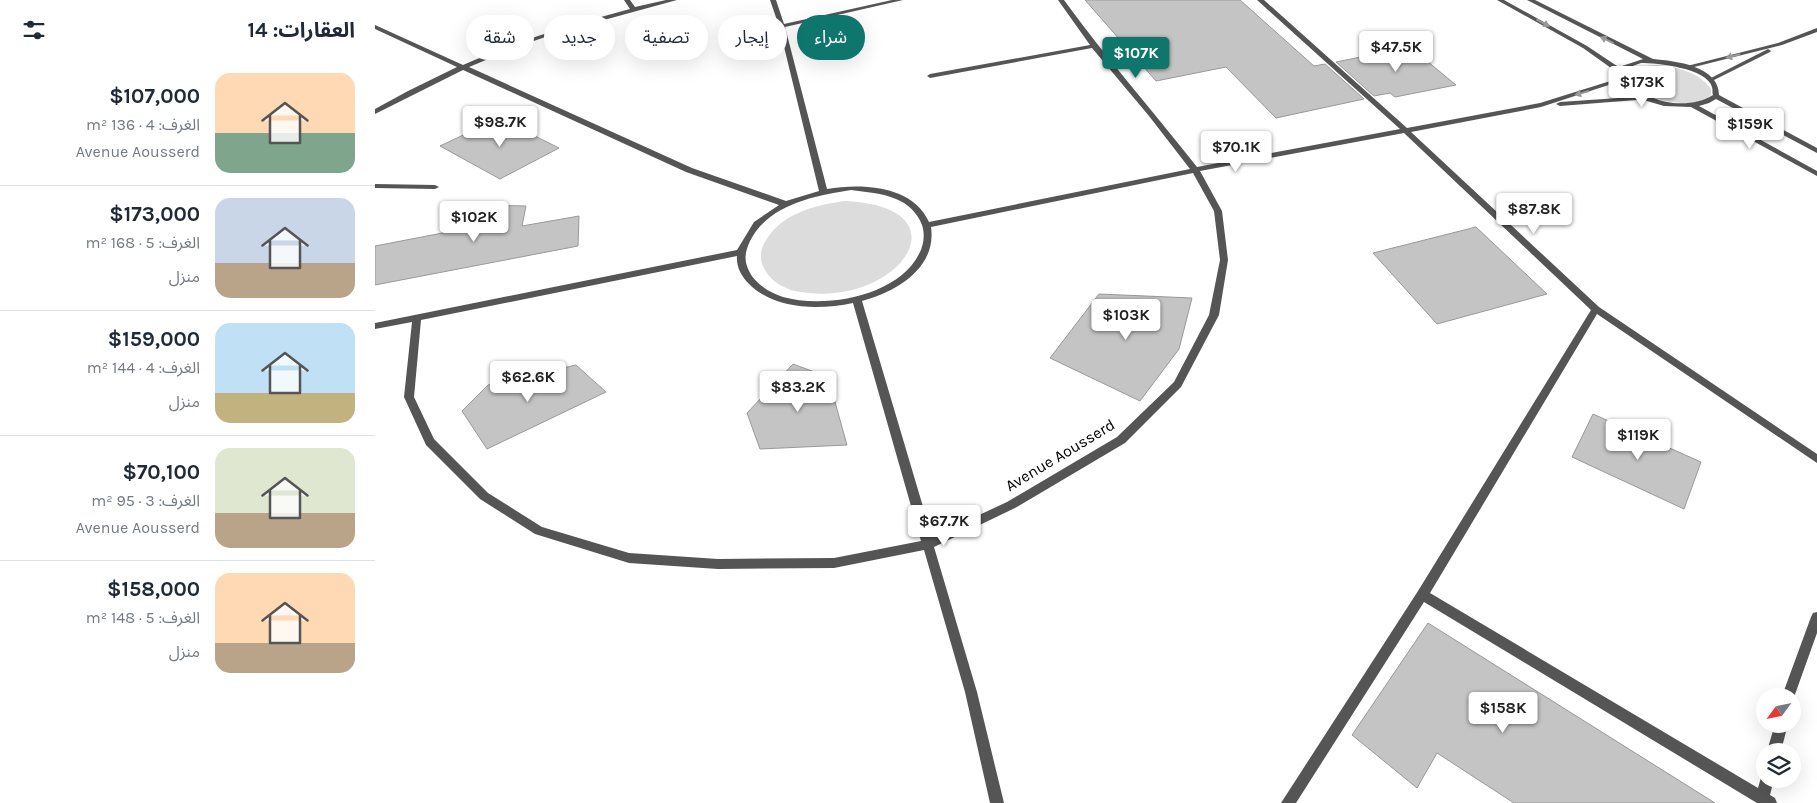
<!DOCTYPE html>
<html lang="ar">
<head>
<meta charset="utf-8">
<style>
  body { margin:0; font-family:Karla,"Noto Sans Arabic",sans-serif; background:#f2f2f3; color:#1f2937; direction:rtl; height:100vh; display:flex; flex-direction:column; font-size:19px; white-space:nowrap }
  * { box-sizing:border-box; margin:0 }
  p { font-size:16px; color:#747a83 }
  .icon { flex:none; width:28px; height:28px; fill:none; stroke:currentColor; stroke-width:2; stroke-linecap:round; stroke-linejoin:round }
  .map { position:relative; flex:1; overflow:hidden; direction:ltr }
  .panel { display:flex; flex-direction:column; background:#fff; width:375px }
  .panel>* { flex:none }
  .hud { position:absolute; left:15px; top:15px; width:475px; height:45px; direction:rtl; display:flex; gap:10px }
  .needle { width:32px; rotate:237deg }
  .controls { position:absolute; left:1381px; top:688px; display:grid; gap:10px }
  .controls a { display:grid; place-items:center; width:45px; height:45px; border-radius:50%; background:#fff; box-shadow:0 5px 20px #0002; font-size:25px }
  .price { position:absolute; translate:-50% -42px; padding:0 11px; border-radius:5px; background:#fff; color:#222; font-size:16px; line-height:32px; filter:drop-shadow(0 1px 2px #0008) }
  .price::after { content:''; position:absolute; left:50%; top:30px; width:15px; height:11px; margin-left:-8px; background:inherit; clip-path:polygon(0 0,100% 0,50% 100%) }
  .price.current { background:#0f766e; color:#fff }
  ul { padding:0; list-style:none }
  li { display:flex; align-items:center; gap:15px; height:125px; padding:0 20px }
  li+li { border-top:1px solid #e0e1e3 }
  li span { display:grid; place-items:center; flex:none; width:140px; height:100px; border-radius:15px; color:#555 }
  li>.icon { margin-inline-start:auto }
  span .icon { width:60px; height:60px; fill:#fffc; stroke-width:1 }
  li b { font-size:21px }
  h2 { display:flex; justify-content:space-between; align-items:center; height:60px; padding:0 20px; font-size:21px }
  .tag { padding:0 18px; border-radius:22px; background:#fff; box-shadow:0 5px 20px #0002; font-size:18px; line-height:45px }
  .tag.current { background:#0f766e; color:#fff }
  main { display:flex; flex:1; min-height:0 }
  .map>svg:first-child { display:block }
  .green { fill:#dcdcdc }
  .building { fill:#c4c4c4; stroke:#999 }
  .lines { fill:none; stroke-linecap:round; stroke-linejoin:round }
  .minor { fill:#555; fill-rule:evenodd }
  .tertiary { fill:#555; fill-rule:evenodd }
  .oneway { fill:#999 }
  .labels { text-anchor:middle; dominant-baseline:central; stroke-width:4; stroke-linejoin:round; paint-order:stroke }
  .street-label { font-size:16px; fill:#000; stroke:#fff }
</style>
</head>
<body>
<main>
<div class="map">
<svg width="1442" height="803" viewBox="0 0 1442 803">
  <rect width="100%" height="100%" fill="#fff"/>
  <path class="green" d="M 1282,65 C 1302,67 1324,72 1336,89 L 1336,95 C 1320,114 1245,97 1257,71 L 1271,66 Z
    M 470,201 C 595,207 523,308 426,292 C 410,290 394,281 388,266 C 384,257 386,248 391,240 C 408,213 440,205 470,201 Z"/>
  <path class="building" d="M 710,0 L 865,0 L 939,66 L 950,64 L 989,99 L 901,118 L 851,67 L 781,81 Z
    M 1035,47 L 1081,85 L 1020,97 L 1015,93 L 999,96 L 961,62 Z
    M 124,118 L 184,148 L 125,179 L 65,146 Z
    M 96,205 L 151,206 L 147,226 L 204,216 L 203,246 L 0,285 L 0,246 L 78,231 L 80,219 Z
    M 1101,227 L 1172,294 L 1062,324 L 998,253 Z
    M 724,294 L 817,298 L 804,349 L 765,401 L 675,358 Z
    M 418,364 L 453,377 L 472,445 L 385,449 L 372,413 Z
    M 201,365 L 231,392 L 112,449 L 87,411 L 113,385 Z
    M 1218,414 L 1326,462 L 1309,509 L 1197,457 Z
    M 1053,623 L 1340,803 L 1139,803 L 1062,753 L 1042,788 L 977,735 Z"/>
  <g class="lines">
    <path class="minor" d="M 249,0 L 255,0 L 260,7 L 291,0 L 302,0 L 185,32 L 147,45 L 94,67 L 317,168 L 411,201 L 444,191 L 404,26 L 395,0 L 401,0 L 409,24 L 517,0 L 528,0 L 410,27 L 452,189 C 486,183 538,185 554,222 L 815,169 L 774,116 L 717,48 L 555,78 L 552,76 L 555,74 L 715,45 L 683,0 L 689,0 C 731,58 778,111 822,167 L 1025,129 L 882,0 L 889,0 L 1032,128 L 1165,103 L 1245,78 L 1249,78 L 1249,80 L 1166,107 L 1036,132 L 1224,307 L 1442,454 L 1442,463 L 1222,314 L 1055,593 L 1383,788 L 1387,774 L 1390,773 L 1390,779 L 1399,779 L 1395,795 L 1400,798 L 1402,803 L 1382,803 L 1049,602 L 921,803 L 906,803 L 1043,591 L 1216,310 L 1029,133 L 825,171 L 847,211 L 853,260 L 844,315 L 806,387 L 750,443 L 640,508 L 559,547 L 602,692 L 629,803 L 615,803 L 590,692 L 549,550 L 459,568 L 343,569 L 254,563 L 160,534 L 105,499 L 51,445 L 29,397 L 37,322 L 0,329 L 0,323 L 362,250 L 379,222 L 404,205 L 311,172 L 88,70 L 0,114 L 0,109 L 33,91 L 82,67 L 0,29 L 0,25 L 88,65 C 142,41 198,24 255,9 ZM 818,173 L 839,211 L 845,260 L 834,315 L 799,382 L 742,437 L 632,502 L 557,537 L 487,301 C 521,292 562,268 556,227 ZM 476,190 C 491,192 507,193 521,199 C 533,204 542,212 547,225 C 550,234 549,245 544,254 C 523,296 450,309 408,297 C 393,292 377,282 372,266 C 369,257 371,250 375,241 C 394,204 439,196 476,190 ZM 362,256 C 361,266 366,276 374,284 C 400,310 444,310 478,303 L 546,541 L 459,558 L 343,559 L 254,553 L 167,527 L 113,493 L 59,439 L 39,397 L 46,320 Z
      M 1442,28 L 1442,32 L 1407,45 L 1311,69 L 1308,67 L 1403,43 Z
      M 1393,49 L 1396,51 L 1395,52 L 1337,81 L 1332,80 Z
      M 1272,96 L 1274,97 L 1274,99 L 1185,106 L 1181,104 L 1185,102 Z
      M 0,184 L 60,185 L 64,187 L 60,189 L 0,188 Z
      M 1442,612 L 1442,633 L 1418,700 L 1418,696 L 1407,696 L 1436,617 L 1438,613 Z
      M 1400,724 L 1413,724 L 1406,751 L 1392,751 Z"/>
    <path class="tertiary" d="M 1122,0 L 1129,0 L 1212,46 L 1245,68 L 1247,66 L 1268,59 L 1152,0 L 1160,0 L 1278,59 C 1301,61 1344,66 1344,95 L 1442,148 L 1442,153 L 1341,99 L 1334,103 L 1324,106 L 1442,171 L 1442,176 L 1316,107 L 1289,106 L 1272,101 L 1259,94 L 1249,86 L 1243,75 L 1243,73 L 1208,48 ZM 1266,63 C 1282,63 1332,68 1337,87 C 1338,90 1337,93 1338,95 C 1311,112 1266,102 1249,75 L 1252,68 Z"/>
  </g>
  <defs><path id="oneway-solid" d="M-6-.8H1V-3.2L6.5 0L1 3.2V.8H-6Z" transform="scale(1.25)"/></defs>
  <g class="oneway">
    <use href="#oneway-solid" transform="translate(1168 23) rotate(28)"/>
    <use href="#oneway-solid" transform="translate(1232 40) rotate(-154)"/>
    <use href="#oneway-solid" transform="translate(1358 56) rotate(166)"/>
    <use href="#oneway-solid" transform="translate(1207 93) rotate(164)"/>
  </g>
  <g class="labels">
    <g class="street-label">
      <text transform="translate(685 455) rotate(-31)">Avenue Aousserd</text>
    </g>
  </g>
</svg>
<div class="controls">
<a><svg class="needle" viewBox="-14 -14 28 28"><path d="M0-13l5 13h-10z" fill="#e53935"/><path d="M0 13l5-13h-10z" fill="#747a83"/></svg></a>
<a><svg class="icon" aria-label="layers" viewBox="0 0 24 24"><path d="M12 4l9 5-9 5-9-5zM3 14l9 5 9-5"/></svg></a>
</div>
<b class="price" style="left:1021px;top:73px">$47.5K</b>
<b class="price current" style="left:761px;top:79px">$107K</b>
<b class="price" style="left:1267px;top:108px">$173K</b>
<b class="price" style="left:125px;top:148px">$98.7K</b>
<b class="price" style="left:1375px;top:150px">$159K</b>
<b class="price" style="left:861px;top:173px">$70.1K</b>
<b class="price" style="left:1159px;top:235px">$87.8K</b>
<b class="price" style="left:99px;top:243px">$102K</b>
<b class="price" style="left:751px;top:341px">$103K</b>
<b class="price" style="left:153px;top:403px">$62.6K</b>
<b class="price" style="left:423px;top:413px">$83.2K</b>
<b class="price" style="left:1263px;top:461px">$119K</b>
<b class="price" style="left:569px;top:547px">$67.7K</b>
<b class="price" style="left:1128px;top:734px">$158K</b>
<div class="hud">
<a class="tag current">شراء</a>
<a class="tag">إيجار</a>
<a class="tag">تصفية</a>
<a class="tag">جديد</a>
<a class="tag">شقة</a>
</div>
</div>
<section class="panel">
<h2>العقارات: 14<svg class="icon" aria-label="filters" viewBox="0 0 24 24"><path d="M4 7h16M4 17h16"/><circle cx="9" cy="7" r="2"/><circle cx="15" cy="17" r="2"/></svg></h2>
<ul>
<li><span style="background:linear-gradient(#ffd9b3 60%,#7fa58c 0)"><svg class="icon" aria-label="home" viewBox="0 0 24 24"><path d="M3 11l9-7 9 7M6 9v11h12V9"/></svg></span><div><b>$107,000</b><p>الغرف: 4 · 136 m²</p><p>Avenue Aousserd</p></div></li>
<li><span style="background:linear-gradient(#c9d6e8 65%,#b9a48a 0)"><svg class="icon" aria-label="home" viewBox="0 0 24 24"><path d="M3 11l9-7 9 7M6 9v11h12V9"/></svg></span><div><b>$173,000</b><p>الغرف: 5 · 168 m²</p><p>منزل</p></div></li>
<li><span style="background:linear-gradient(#bfe0f5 70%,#c2b280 0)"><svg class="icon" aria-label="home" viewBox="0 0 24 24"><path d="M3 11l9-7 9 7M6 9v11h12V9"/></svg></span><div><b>$159,000</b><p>الغرف: 4 · 144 m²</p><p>منزل</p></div></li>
<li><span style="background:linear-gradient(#dfe7d0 65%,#b9a48a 0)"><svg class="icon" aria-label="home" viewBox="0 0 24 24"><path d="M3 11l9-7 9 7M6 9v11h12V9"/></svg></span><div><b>$70,100</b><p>الغرف: 3 · 95 m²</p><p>Avenue Aousserd</p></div></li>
<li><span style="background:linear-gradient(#ffd9b3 70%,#b9a48a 0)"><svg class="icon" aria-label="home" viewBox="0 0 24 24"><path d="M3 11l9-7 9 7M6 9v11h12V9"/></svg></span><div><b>$158,000</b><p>الغرف: 5 · 148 m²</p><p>منزل</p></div></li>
</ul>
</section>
</main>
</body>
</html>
